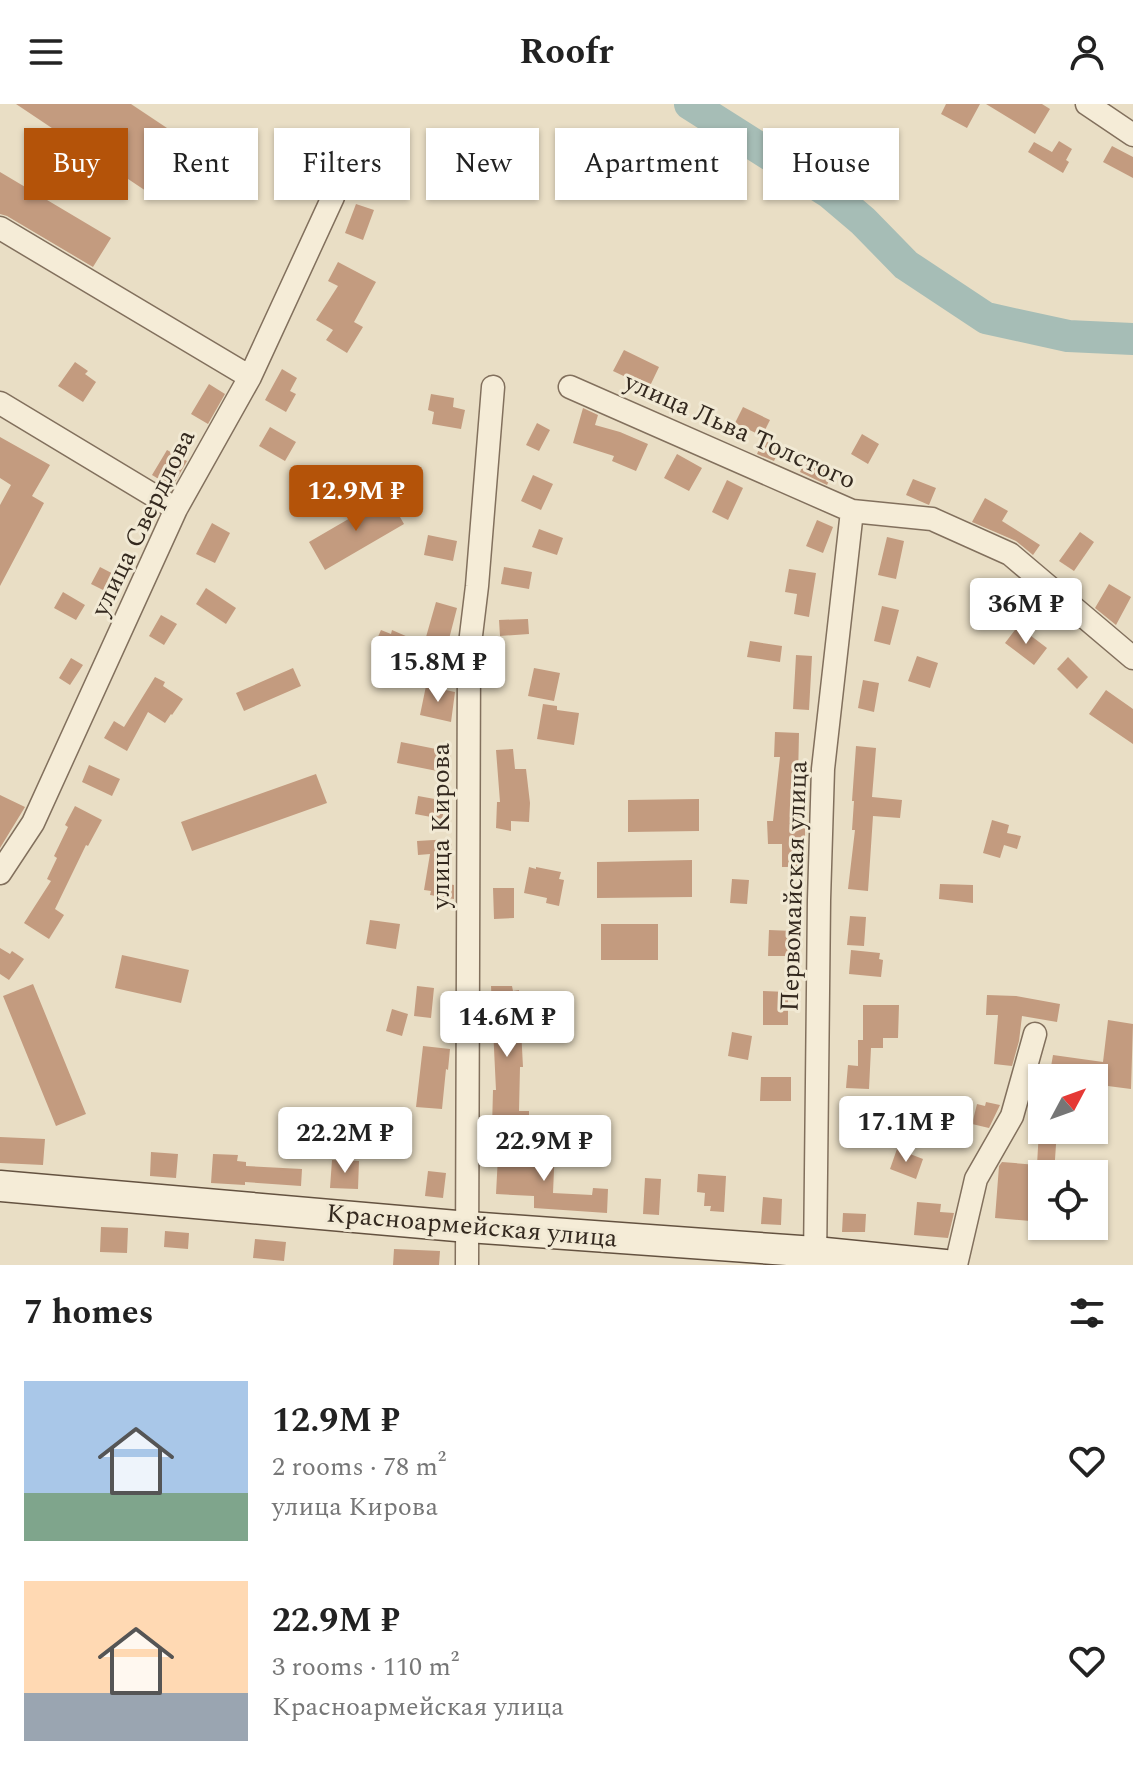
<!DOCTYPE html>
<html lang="en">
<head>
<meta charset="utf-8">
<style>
  body { margin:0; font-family:Spectral,serif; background:#f6f6f6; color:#222; height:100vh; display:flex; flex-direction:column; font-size:30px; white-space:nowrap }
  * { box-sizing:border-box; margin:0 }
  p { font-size:26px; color:#767676 }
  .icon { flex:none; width:44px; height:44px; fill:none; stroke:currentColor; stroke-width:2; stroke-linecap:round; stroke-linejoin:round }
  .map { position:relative; height:1161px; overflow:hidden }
  .panel { display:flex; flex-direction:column; background:#fff; flex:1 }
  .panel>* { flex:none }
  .top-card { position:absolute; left:24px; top:24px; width:1086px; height:72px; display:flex; gap:16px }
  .needle { width:52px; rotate:49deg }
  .controls { position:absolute; left:1028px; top:960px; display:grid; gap:16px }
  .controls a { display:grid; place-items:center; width:80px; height:80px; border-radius:0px; background:#fff; box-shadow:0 2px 6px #0004; font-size:40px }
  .price { position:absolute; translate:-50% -68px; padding:0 18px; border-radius:8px; background:#fff; color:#222; font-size:26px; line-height:52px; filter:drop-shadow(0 2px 4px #0008) }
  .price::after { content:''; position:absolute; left:50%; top:48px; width:24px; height:18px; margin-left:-12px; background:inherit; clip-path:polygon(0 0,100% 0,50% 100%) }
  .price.selected { background:#b45309; color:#fff }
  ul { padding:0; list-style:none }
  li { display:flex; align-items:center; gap:24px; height:200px; padding:0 24px }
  li span { display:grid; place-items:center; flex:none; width:224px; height:160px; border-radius:0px; color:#555 }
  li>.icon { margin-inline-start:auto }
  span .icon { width:96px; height:96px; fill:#fffc; stroke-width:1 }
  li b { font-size:34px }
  h2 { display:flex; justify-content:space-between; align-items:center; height:96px; padding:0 24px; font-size:34px }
  .pill { padding:0 28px; border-radius:0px; background:#fff; box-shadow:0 2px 6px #0004; font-size:28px; line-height:72px }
  .pill.selected { background:#b45309; color:#fff }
  header { display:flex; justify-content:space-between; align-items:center; height:104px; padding:0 24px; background:#fff; font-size:36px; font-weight:700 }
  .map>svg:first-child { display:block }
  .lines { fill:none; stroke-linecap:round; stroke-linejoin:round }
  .river { stroke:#a6bdb6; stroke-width:32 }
  .building { fill:#c39b7f }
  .street-casing { stroke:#82705d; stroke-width:25 }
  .secondary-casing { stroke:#645240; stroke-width:33 }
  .street { stroke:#f5ecd7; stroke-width:22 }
  .secondary { stroke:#f5ecd7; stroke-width:30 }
  .labels { text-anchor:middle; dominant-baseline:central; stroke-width:6; stroke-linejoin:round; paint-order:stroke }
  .street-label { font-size:26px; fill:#34291f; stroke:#f1e9d4 }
</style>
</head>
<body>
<header><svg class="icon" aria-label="menu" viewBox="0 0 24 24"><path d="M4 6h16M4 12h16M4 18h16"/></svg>Roofr<svg class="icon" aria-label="person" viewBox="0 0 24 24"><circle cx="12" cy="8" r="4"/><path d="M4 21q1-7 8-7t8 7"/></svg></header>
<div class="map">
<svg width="1133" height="1161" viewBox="0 0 1133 1161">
  <rect width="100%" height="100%" fill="#e9dec5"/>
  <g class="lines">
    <path class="river" d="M 690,0 L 830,89 L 863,117 L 906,161 L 986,214 L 1068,232 L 1133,235"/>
  </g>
  <path class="building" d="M 16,0 L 131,0 L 182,34 L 146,87 Z
    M 946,0 L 980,0 L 967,24 L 941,10 Z
    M 986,0 L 1042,0 L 1050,5 L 1035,30 Z
    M 1059,37 L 1072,45 L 1066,56 L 1069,58 L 1063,69 L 1028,48 L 1034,38 L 1052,48 Z
    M 1112,42 L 1133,53 L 1133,74 L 1103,58 Z
    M 0,68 L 111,134 L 93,163 L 7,112 L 0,110 Z
    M 356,100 L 374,106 L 363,136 L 345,129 Z
    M 338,158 L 376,178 L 354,218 L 363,223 L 347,249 L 326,236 L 333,226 L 316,216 L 338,182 L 328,177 Z
    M 624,246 L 659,263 L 649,284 L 613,267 Z
    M 75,258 L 88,267 L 85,270 L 96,278 L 83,298 L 58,282 Z
    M 282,265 L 297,274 L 290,287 L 296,290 L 286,308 L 265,296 Z
    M 209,280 L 225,290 L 208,320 L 191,310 Z
    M 431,290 L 454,294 L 453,303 L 465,306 L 461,325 L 432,320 L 434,308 L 428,306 Z
    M 743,303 L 770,316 L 762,332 L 735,319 Z
    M 583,304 L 598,311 L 595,321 L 620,328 L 648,340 L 636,367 L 612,357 L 614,352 L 573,339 Z
    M 537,319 L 550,326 L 539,347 L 526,341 Z
    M 270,323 L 296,338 L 285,357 L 259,342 Z
    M 862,330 L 879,340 L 868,360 L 851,350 Z
    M 0,333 L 50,361 L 32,392 L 44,399 L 0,482 L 0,401 L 11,381 L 0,374 Z
    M 763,336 L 780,344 L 774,357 L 757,350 Z
    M 167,346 L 187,357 L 172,383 L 152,371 Z
    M 677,350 L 702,364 L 689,387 L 664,374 Z
    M 807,352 L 834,366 L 827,381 L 800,368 Z
    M 533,371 L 553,380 L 541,406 L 521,397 Z
    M 913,375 L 936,384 L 929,401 L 906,391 Z
    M 727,376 L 743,384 L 728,416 L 712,408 Z
    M 388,392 L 404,420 L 325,466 L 309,438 Z
    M 985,394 L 1008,407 L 1002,417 L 1040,441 L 1033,451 L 1016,437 L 972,418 Z
    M 817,416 L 833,423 L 823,449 L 806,442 Z
    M 212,419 L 230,429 L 215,459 L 196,450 Z
    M 539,425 L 563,434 L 557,451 L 532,443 Z
    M 1080,428 L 1094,438 L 1074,467 L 1059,457 Z
    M 428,431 L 457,437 L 453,457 L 424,451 Z
    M 887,433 L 904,437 L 896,475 L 878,471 Z
    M 100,463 L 125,476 L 117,493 L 91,480 Z
    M 504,463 L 532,468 L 529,485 L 501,480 Z
    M 789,465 L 816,469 L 809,513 L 794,510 L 797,490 L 785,488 Z
    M 977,475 L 998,485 L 991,498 L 971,488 Z
    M 1109,480 L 1131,493 L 1116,521 L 1095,504 Z
    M 206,484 L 236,504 L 226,520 L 196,500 Z
    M 63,488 L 85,501 L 76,516 L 54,504 Z
    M 436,498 L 457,504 L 449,535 L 440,532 L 420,576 L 402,567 L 400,572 L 375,561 L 381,547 L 373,544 L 381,526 L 391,530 L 392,526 L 424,540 Z
    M 882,502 L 899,506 L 890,541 L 874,537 Z
    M 161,511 L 177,520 L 164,541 L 149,532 Z
    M 528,515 L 529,530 L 500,532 L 499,516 Z
    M 1018,522 L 1047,544 L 1034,561 L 1005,539 Z
    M 750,537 L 782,542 L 780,558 L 747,553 Z
    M 796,551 L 812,552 L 809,606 L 793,605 Z
    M 917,552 L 938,559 L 930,584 L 908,577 Z
    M 1068,553 L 1088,573 L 1077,585 L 1057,565 Z
    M 71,554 L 83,561 L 70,581 L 59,574 Z
    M 293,564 L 301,582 L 244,607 L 236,589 Z
    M 534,564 L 560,569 L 554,597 L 528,592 Z
    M 155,573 L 165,578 L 163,582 L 183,595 L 172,611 L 171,610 L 165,619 L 148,608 L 127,647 L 104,634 L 114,617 L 124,623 Z
    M 863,576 L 879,579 L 874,608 L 858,604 Z
    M 426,582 L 455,588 L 451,618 L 420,611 Z
    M 1106,586 L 1133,605 L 1133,640 L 1089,610 Z
    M 543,600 L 557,602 L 557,606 L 579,609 L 574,641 L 537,635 Z
    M 775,628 L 799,629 L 798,675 L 803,676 L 797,723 L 805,723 L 805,742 L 800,742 L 800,763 L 782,763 L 782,740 L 768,740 L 767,717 L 773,717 L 780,653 L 774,653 Z
    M 401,638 L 451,648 L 447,669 L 397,659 Z
    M 856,642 L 876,644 L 872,693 L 902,696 L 900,714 L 873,712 L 868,787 L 848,785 L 855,726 L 852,726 L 854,697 L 852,697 Z
    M 513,645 L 515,665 L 526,665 L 530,699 L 529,718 L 511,717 L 511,727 L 496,724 L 497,698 L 500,698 L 496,646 Z
    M 89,661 L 120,675 L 112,692 L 82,678 Z
    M 316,670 L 327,699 L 192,747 L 181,718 Z
    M 0,691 L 25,703 L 0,744 Z
    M 418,692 L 446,697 L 442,715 L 415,710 Z
    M 699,695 L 699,727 L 628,728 L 628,696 Z
    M 75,702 L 102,716 L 88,742 L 86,741 L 55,805 L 64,811 L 49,835 L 24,819 L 51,777 L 47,775 L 57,754 L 54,752 L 68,723 L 65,721 Z
    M 992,716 L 1009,721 L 1007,729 L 1021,732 L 1017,745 L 1004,741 L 1000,754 L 983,749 Z
    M 451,735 L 452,750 L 447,750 L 448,780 L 454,781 L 454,795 L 430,791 L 431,787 L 424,786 L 430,750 L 418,751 L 417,737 Z
    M 692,756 L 692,793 L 597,794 L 597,758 Z
    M 529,763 L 536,765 L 536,763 L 561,768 L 559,775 L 564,776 L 559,802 L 546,799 L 547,794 L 524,789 Z
    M 732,775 L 749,776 L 747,800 L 730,799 Z
    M 940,780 L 973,781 L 973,799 L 939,795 Z
    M 493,784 L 514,784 L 514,814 L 494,815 Z
    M 850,812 L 866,813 L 864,842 L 847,841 Z
    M 370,816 L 400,820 L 396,845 L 366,840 Z
    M 601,820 L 658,820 L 658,856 L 601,856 Z
    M 769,826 L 793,827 L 792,852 L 768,852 Z
    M 0,844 L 10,850 L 12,847 L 24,855 L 9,876 L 0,870 Z
    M 851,846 L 880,849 L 879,855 L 883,856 L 881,873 L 849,870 Z
    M 122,851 L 189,866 L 181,899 L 115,884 Z
    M 33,880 L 86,1010 L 56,1022 L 3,892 Z
    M 417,882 L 434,884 L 431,914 L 414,912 Z
    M 491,882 L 512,882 L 513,887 L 519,886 L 523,963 L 520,963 L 519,1007 L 529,1007 L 529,1025 L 492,1024 L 493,986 L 496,986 Z
    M 763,887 L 788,888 L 788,921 L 763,921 Z
    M 987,891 L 1016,892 L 1060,900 L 1057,918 L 1022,912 L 1019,937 L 1012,962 L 994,960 L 998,911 L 986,911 Z
    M 863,901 L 899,901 L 898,934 L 883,934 L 883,944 L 871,944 L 869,985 L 846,984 L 848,961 L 858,962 L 858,936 L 863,936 Z
    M 392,905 L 408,910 L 402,932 L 386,927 Z
    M 1108,916 L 1133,920 L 1131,985 L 1100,981 L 1101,974 L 1049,974 L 1053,951 L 1103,958 Z
    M 732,928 L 752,932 L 748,956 L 728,952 Z
    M 423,942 L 450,945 L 448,966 L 446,965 L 442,1005 L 416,1003 Z
    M 761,973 L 791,973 L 791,997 L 760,997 Z
    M 986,998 L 1000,1001 L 989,1024 L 972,1020 L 977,1000 L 985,1002 Z
    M 847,1013 L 877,1015 L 876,1033 L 846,1030 Z
    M 1039,1026 L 1057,1026 L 1054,1070 L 1042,1070 L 1042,1118 L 995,1114 L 999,1062 L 1002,1058 L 1037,1061 Z
    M 0,1033 L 45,1035 L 43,1061 L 0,1059 Z
    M 535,1041 L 555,1042 L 553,1089 L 592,1091 L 593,1084 L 608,1085 L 607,1109 L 534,1104 L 534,1092 L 496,1090 L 498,1052 L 534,1054 Z
    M 897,1045 L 923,1055 L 916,1075 L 890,1065 Z
    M 151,1048 L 178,1050 L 176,1074 L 150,1072 Z
    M 213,1050 L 238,1051 L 237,1057 L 246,1058 L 246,1062 L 302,1065 L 301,1082 L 245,1078 L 245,1081 L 211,1079 Z
    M 332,1056 L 359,1057 L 358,1085 L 330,1084 Z
    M 428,1067 L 446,1069 L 443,1094 L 425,1092 Z
    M 698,1070 L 726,1072 L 724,1108 L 710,1107 L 711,1102 L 704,1102 L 705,1089 L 697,1088 Z
    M 645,1074 L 661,1075 L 659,1111 L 643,1110 Z
    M 763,1093 L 782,1095 L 781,1121 L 761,1120 Z
    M 917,1098 L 941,1100 L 940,1108 L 954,1109 L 948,1134 L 914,1131 Z
    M 843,1109 L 866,1110 L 865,1128 L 842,1128 Z
    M 101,1123 L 128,1124 L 127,1149 L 100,1148 Z
    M 165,1127 L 189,1129 L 188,1145 L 164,1143 Z
    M 255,1135 L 286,1138 L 284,1157 L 253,1154 Z
    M 394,1145 L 440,1147 L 439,1161 L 393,1161 Z"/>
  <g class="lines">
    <g class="street-casing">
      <path id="street" d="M 1087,0 L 1133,31
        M 0,124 L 250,273
        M 570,283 L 852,407 L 932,415 L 1010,450 L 1133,554
        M 0,299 L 176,405
        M 0,769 L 33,719 L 176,405 L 250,273 L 333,93
        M 815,1160 L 819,796 L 823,665 L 852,407
        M 467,1161 L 469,548 L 477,482 L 493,283
        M 956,1161 L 976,1075 L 1012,1012 L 1035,930"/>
    </g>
    <g class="secondary-casing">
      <path id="secondary" d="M 0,1082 L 468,1123 L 815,1148 L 945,1161"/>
    </g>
    <use href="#street" class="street"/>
    <use href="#secondary" class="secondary"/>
  </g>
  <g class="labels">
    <g class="street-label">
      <text transform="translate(740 327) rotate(24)">улица Льва Толстого</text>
      <text transform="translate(143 419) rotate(-64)">улица Свердлова</text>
      <text transform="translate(441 722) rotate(-90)">улица Кирова</text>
      <text transform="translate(794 782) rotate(-88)">Первомайская улица</text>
      <text transform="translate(472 1122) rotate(5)">Красноармейская улица</text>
    </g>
  </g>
</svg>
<div class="controls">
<a><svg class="needle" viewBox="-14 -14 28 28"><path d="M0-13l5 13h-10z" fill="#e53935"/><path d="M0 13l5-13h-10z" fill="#767676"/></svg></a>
<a><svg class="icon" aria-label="locate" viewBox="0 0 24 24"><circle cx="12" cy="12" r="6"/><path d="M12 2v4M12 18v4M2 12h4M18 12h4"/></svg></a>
</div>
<b class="price selected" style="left:356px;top:429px">12.9M ₽</b>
<b class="price" style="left:1026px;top:542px">36M ₽</b>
<b class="price" style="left:438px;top:600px">15.8M ₽</b>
<b class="price" style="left:507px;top:955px">14.6M ₽</b>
<b class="price" style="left:906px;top:1060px">17.1M ₽</b>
<b class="price" style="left:345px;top:1071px">22.2M ₽</b>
<b class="price" style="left:544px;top:1079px">22.9M ₽</b>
<div class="top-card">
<a class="pill selected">Buy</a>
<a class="pill">Rent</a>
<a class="pill">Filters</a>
<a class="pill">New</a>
<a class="pill">Apartment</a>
<a class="pill">House</a>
</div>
</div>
<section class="panel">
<h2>7 homes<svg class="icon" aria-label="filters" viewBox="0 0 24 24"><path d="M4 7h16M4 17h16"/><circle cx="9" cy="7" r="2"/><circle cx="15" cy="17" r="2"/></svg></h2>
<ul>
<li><span style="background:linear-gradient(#a9c7e8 70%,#7fa58c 0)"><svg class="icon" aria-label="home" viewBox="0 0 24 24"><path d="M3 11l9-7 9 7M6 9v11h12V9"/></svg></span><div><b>12.9M ₽</b><p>2 rooms · 78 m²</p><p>улица Кирова</p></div><svg class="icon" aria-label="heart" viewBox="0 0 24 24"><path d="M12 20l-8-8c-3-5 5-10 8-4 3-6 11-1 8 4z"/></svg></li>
<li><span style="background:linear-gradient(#ffd9b3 70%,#9aa5b1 0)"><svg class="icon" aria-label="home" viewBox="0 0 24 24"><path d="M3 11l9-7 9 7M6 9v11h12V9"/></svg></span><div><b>22.9M ₽</b><p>3 rooms · 110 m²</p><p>Красноармейская улица</p></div><svg class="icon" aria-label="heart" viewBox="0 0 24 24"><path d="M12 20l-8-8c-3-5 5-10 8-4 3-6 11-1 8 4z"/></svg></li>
</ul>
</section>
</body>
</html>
